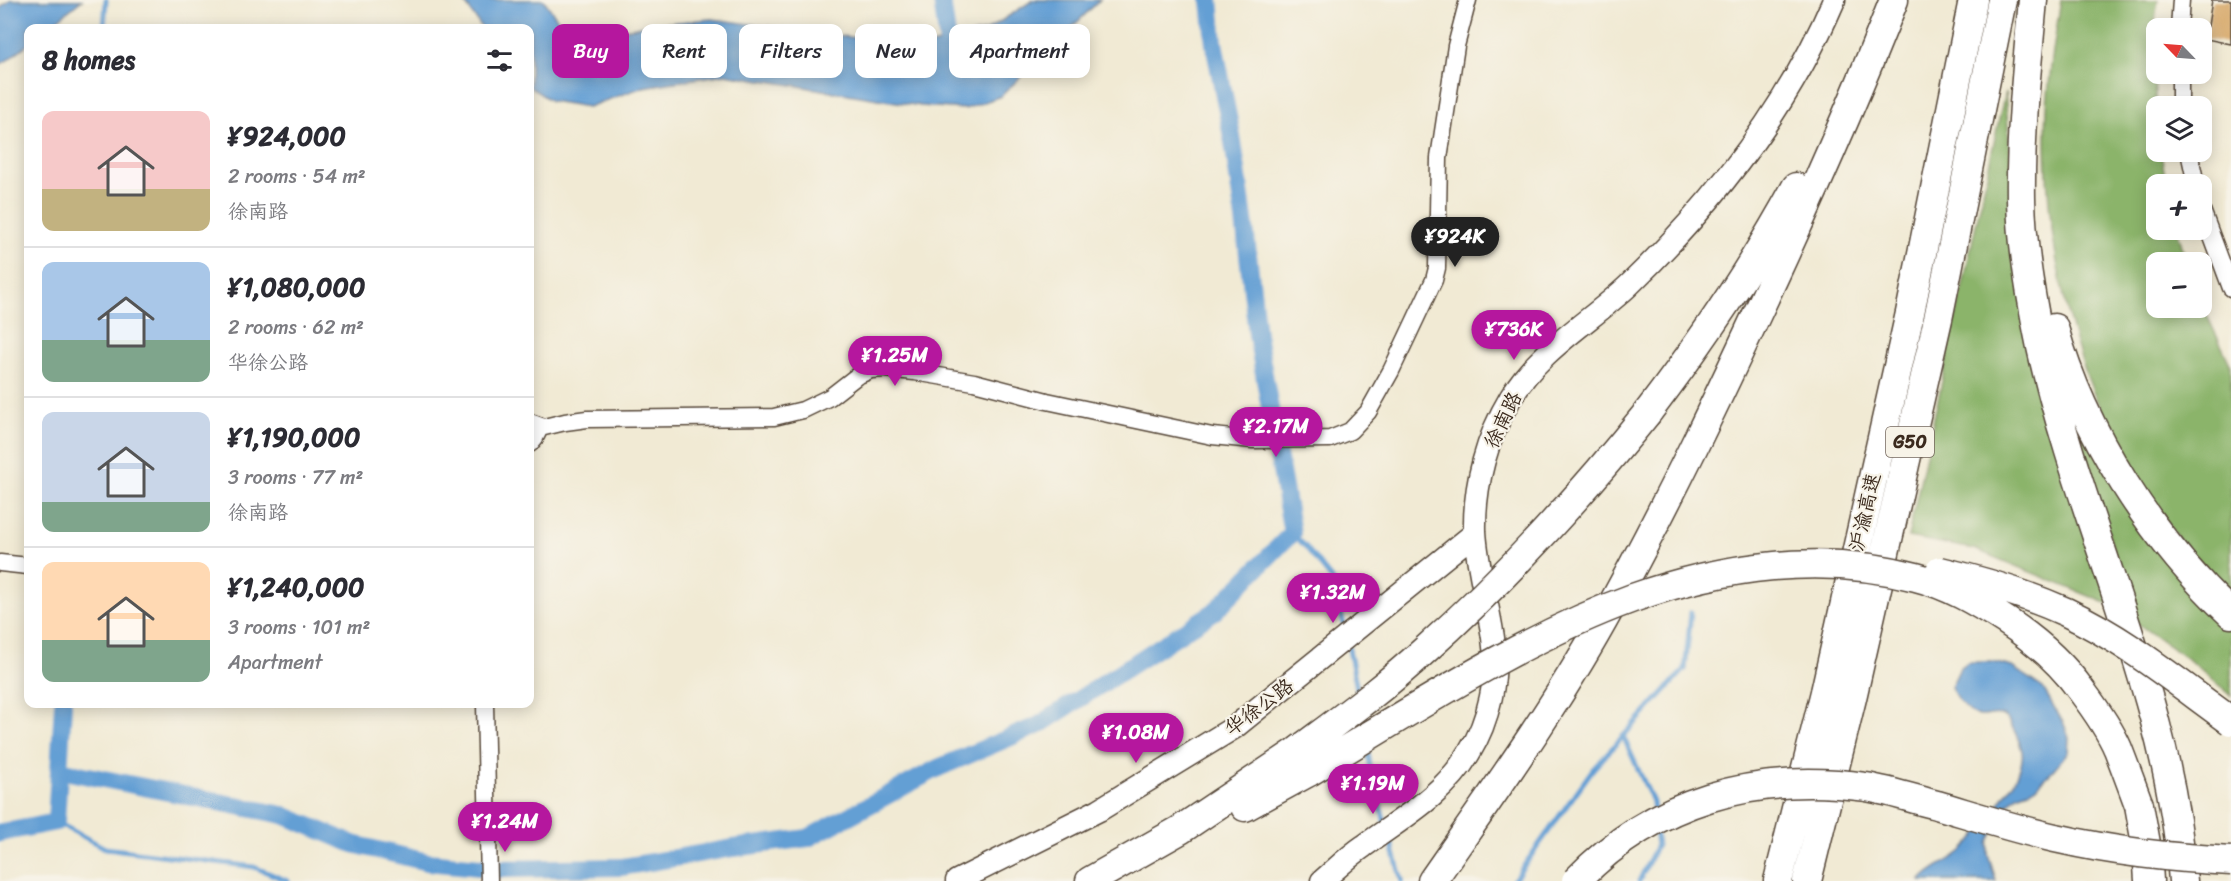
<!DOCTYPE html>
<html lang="en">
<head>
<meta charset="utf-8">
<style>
  body { margin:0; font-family:Sriracha,"LXGW WenKai TC",sans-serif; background:#f2f2f3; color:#2b2b33; height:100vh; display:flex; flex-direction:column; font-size:22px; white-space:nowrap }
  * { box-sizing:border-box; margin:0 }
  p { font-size:20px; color:#7c7c81 }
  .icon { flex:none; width:33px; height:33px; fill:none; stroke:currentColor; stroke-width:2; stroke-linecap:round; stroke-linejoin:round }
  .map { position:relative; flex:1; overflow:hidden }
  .panel { position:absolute; left:24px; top:24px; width:510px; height:684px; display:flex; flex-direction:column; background:#fff; border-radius:12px; box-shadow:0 3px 15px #0003 }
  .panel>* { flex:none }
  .banner { position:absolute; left:552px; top:24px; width:570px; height:54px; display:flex; gap:12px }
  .needle { width:39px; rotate:295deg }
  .buttons { position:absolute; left:2146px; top:18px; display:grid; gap:12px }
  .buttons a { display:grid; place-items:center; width:66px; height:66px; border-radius:12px; background:#fff; box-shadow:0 3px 15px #0003; font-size:30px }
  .price { position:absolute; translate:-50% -51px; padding:0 14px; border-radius:21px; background:#b5179e; color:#fff; font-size:20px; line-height:39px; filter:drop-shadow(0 2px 3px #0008) }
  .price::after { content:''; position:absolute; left:50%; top:36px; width:18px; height:14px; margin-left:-9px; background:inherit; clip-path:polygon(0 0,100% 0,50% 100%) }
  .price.active { background:#222; color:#fff }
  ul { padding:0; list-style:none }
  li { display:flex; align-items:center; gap:18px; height:150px; padding:0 18px }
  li+li { border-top:2px solid #e1e1e2 }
  li span { display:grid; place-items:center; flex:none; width:168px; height:120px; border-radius:12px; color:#555 }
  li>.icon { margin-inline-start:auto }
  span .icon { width:72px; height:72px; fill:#fffc; stroke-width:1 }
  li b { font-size:26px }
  h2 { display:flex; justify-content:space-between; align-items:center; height:72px; padding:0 18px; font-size:26px }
  .pill { padding:0 21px; border-radius:12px; background:#fff; box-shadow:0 3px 15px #0003; font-size:21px; line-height:54px }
  .pill.active { background:#b5179e; color:#fff }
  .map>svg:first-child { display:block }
  .forest { fill:#8bb46b; stroke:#636f44; stroke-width:1.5 }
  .water { fill:#649fd4; stroke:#506479; stroke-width:1.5 }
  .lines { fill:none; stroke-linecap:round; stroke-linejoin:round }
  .stream { stroke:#649fd4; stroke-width:5 }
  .canal { stroke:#649fd4; stroke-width:18 }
  .building { fill:#dab077 }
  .street-casing { stroke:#564739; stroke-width:19 }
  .secondary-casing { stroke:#564739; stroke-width:25 }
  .highway-casing { stroke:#564739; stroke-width:31 }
  .street { stroke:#fff; stroke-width:16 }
  .secondary { stroke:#fff; stroke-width:22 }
  .highway { stroke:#fff; stroke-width:28 }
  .highway-bridge-casing { stroke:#564739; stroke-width:31; stroke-linecap:butt }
  .highway-bridge { stroke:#fff; stroke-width:28 }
  .labels { text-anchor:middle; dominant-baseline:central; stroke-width:4.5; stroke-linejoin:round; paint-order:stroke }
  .shield { fill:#f7f3e8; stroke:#73665b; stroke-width:1.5 }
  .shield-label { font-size:18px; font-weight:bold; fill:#3b2a1e }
  .street-label { font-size:20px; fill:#3b2a1e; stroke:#f7f3e8 }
</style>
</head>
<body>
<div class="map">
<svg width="2231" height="881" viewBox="0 0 2231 881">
  <rect width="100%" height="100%" fill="#f7f3e8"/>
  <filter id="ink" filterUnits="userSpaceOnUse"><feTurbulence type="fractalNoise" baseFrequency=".0167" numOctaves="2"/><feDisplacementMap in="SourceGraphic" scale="12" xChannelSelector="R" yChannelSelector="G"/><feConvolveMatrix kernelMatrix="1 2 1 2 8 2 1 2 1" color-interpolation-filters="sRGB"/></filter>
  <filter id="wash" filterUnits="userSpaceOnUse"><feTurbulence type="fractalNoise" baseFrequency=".008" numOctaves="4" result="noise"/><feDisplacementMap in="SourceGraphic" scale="24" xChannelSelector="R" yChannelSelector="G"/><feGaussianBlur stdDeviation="1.35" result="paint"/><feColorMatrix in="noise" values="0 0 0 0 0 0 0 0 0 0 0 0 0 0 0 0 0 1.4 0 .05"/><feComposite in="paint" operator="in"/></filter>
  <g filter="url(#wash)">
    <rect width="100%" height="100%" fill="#f1ead4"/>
    <path class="forest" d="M 2061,0 L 2158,0 C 2149,49 2157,102 2157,152 L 2161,152 L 2166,184 L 2157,184 L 2157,230 L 2177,230 L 2187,262 L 2157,262 L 2157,308 L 2202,308 L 2202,305 L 2231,366 L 2231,596 C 2212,575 2190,555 2173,532 C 2163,519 2155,504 2146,490 C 2134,470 2121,451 2111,431 C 2064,340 2041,210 2047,108 C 2049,72 2055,36 2061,0 Z
      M 2005,92 L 2015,208 L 2111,605 L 1974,549 L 1908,537 Z
      M 2075,417 L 2231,626 L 2231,696 L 2196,665 L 2134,621 Z"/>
    <path class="water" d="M 10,0 L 82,0 L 47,28 L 28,28 L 28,44 L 6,61 L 0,64 L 0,8 Z
      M 463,0 L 544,0 L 565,30 L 587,38 L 645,25 L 712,19 L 924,47 L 986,31 L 1033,0 L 1100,0 L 1001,96 L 965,109 L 921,106 L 725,74 L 643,87 L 588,107 L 551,101 L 530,87 L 530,28 L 482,28 Z
      M 1968,662 L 1993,662 L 2012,667 L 2043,688 L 2064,724 L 2069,738 L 2068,752 L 2049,775 L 2032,790 L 2017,795 L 2007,805 L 1988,843 L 1988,854 L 1996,881 L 1920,881 C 1933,866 1947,864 1962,851 C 1982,832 1997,805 2014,782 C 2018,775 2024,760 2022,751 C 2020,742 2011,720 2003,716 C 1994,712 1988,717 1980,716 C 1968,715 1955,697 1951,687 L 1960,668 Z"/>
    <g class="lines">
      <path class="stream" d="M 104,28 L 106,0
        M 1292,533 L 1305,546 L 1333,581 L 1345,629
        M 1348,644 L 1358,694
        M 1623,736 L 1653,802 L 1654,812
        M 1367,747 L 1372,777 L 1385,823
        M 56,822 L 105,848 L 254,867 L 288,881
        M 1389,835 L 1402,881
        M 1513,881 L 1593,769 L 1685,669 L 1691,612
        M 1639,881 L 1657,845 L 1655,830"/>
      <path class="canal" d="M 942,0 L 951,66
        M 59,770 L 283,815 L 353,844 L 427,862 L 501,869 L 622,867 L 733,848 L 808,838 L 938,768 L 1039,725 L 1215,611 L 1292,533 L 1257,334 L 1244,219 L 1233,142 L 1214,43 L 1210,0
        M 0,833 L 56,822 L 63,704"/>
    </g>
    <g id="blocks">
      <path class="building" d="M 2212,0 L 2231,0 L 2231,44 L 2206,39 Z"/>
    </g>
  </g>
  <g filter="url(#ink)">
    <use href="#blocks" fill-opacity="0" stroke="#564739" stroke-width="1.5"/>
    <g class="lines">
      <g class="street-casing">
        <path id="street" d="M 2179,28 L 2181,0
          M 2180,74 L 2180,106
          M 2189,152 L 2196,184
          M 2202,210 L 2231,288
          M 530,422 L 541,426 L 535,438 L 530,444
          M 540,428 L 565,422 L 587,419 L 774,417 L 803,410 L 830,397 L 857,376 L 871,370 L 885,369 L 915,372 L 974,382 L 1047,401 L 1212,436 L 1253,440 L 1330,439 L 1350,431 L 1368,412 L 1391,371 L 1434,280 L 1437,268 L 1439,158 L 1456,46 L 1468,0
          M 0,563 L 28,566
          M 485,704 L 489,881"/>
      </g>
      <g class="secondary-casing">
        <path id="secondary" d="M 957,881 L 1099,810 L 1235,727 L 1475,533
          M 1322,881 C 1336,869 1349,856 1364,846 C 1402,818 1444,795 1469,753 C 1489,721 1499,676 1493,638 C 1488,603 1477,567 1475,531 C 1474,484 1487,437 1511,397 C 1540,349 1590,322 1629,285 C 1713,204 1788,108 1834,0"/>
      </g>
      <g class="highway-casing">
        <path id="highway" d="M 2033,0 C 2027,66 2020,133 2021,199 C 2022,249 2031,299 2041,347 C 2081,527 2170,696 2183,881
          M 2054,328 C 2083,432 2152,540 2231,614
          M 1648,412 C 1703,340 1753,266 1796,187
          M 2139,805 L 2147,849 L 2149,881
          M 1245,807 L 1309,772
          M 1090,881 L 1180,830 L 1295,753
          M 1432,881 C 1491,796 1552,712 1603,621 C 1666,508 1722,390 1777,271 C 1818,182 1858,92 1894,0
          M 1778,881 L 1825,692 L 1910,313 L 1973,0
          M 1807,881 L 1852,698 L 1938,319 L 2002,0"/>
      </g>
      <use href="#street" class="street"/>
      <use href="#secondary" class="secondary"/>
      <use href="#highway" class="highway"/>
      <g class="highway-bridge-casing">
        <path id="highway-bridge" d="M 1940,571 C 1983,581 2026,594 2066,612 C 2126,640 2178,683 2231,721
          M 1295,753 C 1339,720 1384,688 1424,651 C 1507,577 1579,498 1648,412
          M 1309,772 C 1413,710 1518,640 1633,598 C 1722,566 1822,552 1916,577 C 1948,585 1977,602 2005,620 C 2034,639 2060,661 2081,690 C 2093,706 2110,730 2118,749 C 2125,767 2132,786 2139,805
          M 1576,881 C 1654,799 1756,772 1866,787 C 1890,791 1914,799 1937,805 C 1978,817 2018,830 2060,839 C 2116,852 2173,858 2231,861"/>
      </g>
      <use href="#highway-bridge" class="highway-bridge"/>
    </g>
  </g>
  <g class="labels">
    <rect class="shield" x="1886" y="427" width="48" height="30" rx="4.5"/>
    <g class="shield-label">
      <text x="1910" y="442">G50</text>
    </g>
    <g class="street-label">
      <text transform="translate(1503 420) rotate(-64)">徐南路</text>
      <text transform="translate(1865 512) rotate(-77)">沪渝高速</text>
      <text transform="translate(1259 707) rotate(-37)">华徐公路</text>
    </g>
  </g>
</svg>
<div class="buttons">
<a><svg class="needle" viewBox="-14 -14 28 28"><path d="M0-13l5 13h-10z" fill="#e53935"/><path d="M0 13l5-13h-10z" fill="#7c7c81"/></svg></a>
<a><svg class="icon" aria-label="layers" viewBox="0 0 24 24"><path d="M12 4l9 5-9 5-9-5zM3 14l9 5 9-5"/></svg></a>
<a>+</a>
<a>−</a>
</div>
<b class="price active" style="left:1455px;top:268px">¥924K</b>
<b class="price" style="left:1514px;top:361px">¥736K</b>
<b class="price" style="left:895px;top:387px">¥1.25M</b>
<b class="price" style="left:1276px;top:458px">¥2.17M</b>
<b class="price" style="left:1333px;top:624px">¥1.32M</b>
<b class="price" style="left:1136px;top:764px">¥1.08M</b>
<b class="price" style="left:1373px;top:815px">¥1.19M</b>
<b class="price" style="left:505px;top:853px">¥1.24M</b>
<div class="banner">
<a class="pill active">Buy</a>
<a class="pill">Rent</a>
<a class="pill">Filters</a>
<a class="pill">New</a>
<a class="pill">Apartment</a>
</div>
<section class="panel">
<h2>8 homes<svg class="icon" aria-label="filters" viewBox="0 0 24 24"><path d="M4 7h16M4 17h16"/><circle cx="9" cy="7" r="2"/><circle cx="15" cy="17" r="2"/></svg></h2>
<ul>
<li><span style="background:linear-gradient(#f6c9c9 65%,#c2b280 0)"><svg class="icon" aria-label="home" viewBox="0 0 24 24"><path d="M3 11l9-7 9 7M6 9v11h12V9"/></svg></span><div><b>¥924,000</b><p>2 rooms · 54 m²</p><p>徐南路</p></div></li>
<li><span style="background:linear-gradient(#a9c7e8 65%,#7fa58c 0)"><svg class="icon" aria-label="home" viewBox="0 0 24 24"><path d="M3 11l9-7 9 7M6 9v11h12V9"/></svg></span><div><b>¥1,080,000</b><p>2 rooms · 62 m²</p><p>华徐公路</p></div></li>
<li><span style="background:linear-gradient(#c9d6e8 75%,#7fa58c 0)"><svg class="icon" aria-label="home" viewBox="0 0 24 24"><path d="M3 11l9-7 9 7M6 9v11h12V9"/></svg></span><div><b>¥1,190,000</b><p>3 rooms · 77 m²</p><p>徐南路</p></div></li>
<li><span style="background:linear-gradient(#ffd9b3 65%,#7fa58c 0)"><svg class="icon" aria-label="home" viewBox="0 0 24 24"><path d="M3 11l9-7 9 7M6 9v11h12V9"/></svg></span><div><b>¥1,240,000</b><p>3 rooms · 101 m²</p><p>Apartment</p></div></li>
</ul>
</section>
</div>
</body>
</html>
